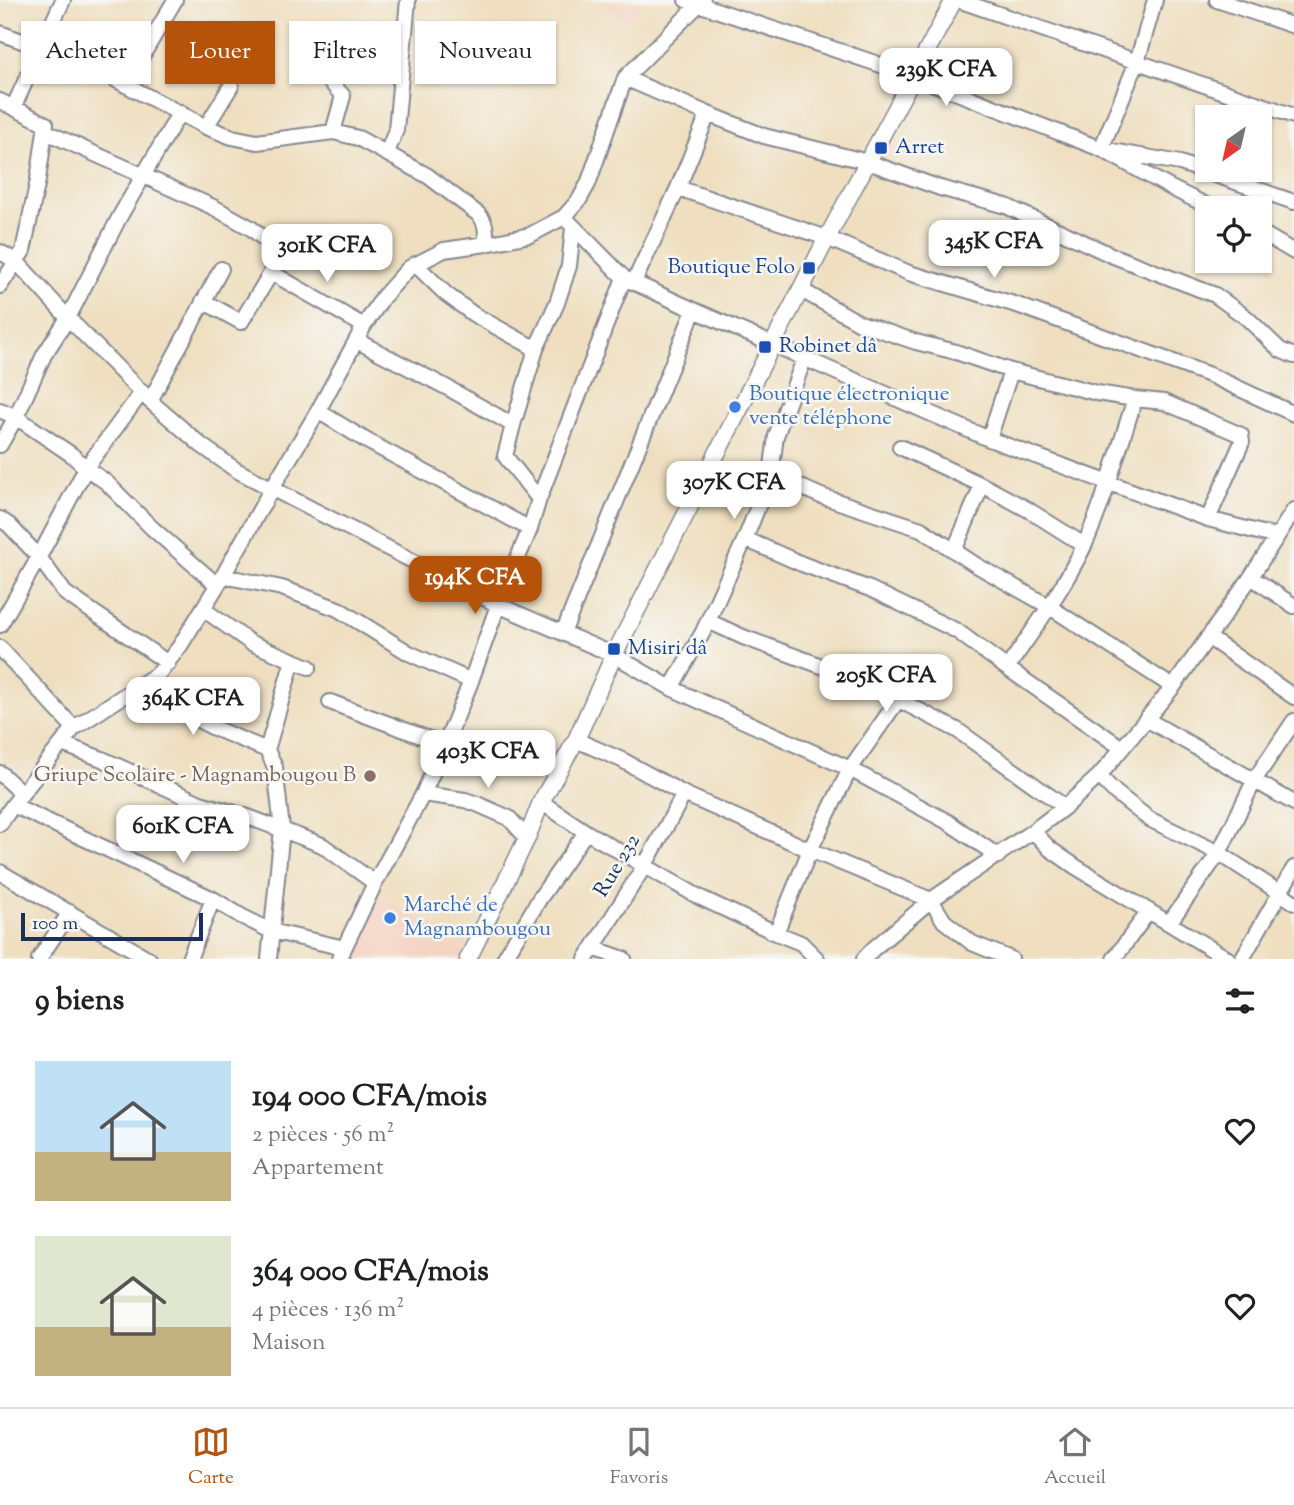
<!DOCTYPE html>
<html lang="fr">
<head>
<meta charset="utf-8">
<style>
  body { margin:0; font-family:"Sorts Mill Goudy",serif; background:#f6f6f6; color:#202124; height:100vh; display:flex; flex-direction:column; font-size:26px; white-space:nowrap }
  * { box-sizing:border-box; margin:0 }
  p { font-size:23px; color:#757577 }
  .icon { flex:none; width:38px; height:38px; fill:none; stroke:currentColor; stroke-width:2; stroke-linecap:round; stroke-linejoin:round }
  .map { position:relative; height:959px; overflow:hidden }
  .panel { display:flex; flex-direction:column; background:#fff; flex:1 }
  .panel>* { flex:none }
  .hud { position:absolute; left:21px; top:21px; width:700px; height:63px; display:flex; gap:14px }
  .needle { width:46px; rotate:214deg }
  .controls { position:absolute; left:1195px; top:105px; display:grid; gap:14px }
  .controls a { display:grid; place-items:center; width:77px; height:77px; border-radius:0px; background:#fff; box-shadow:0 2px 5px #0004; font-size:35px }
  .scale { position:absolute; left:21px; bottom:18px; width:182px; box-sizing:border-box; padding-left:7px; border:4px solid #1b2f5e; border-top:0; font-size:19px; line-height:24px; white-space:nowrap; color:#1b2f5e; -webkit-text-stroke:5px #f6f6f2; paint-order:stroke }
  .price { position:absolute; translate:-50% -60px; padding:0 16px; border-radius:14px; background:#fff; color:#222; font-size:23px; line-height:46px; filter:drop-shadow(0 2px 4px #0008) }
  .price::after { content:''; position:absolute; left:50%; top:42px; width:21px; height:16px; margin-left:-10px; background:inherit; clip-path:polygon(0 0,100% 0,50% 100%) }
  .price.current { background:#b45309; color:#fff }
  ul { padding:0; list-style:none }
  li { display:flex; align-items:center; gap:21px; height:175px; padding:0 35px }
  li span { display:grid; place-items:center; flex:none; width:196px; height:140px; border-radius:0px; color:#555 }
  li>.icon { margin-inline-start:auto }
  span .icon { width:84px; height:84px; fill:#fffc; stroke-width:1 }
  li b { font-size:30px }
  h2 { display:flex; justify-content:space-between; align-items:center; height:84px; padding:0 35px; font-size:30px }
  .tag { padding:0 24px; border-radius:0px; background:#fff; box-shadow:0 2px 5px #0004; font-size:24px; line-height:63px }
  .tag.current { background:#b45309; color:#fff }
  .menu { display:flex; justify-content:space-around; align-items:center; height:98px; border-top:2px solid #e0e0e0; background:#fff; font-size:19px; color:#757577 }
  .menu a { display:grid; justify-items:center; gap:4px }
  .menu .current { color:#b45309 }
  .map>svg:first-child { display:block }
  .built { fill:#f5d3c2 }
  .lines { fill:none; stroke-linecap:round; stroke-linejoin:round }
  .minor-casing { stroke:#85878f; stroke-width:18 }
  .tertiary-casing { stroke:#85878f; stroke-width:19 }
  .minor { stroke:#fff; stroke-width:14 }
  .tertiary { stroke:#fff; stroke-width:16 }
  .transit-dot { fill:#1a4fb4; stroke:#f6f6f2; stroke-width:2.5 }
  .shop-dot { fill:#3f7fe0; stroke:#f6f6f2; stroke-width:2.5 }
  .education-dot { fill:#8d6e63; stroke:#f6f6f2; stroke-width:2.5 }
  .labels { text-anchor:middle; dominant-baseline:central; stroke-width:5; stroke-linejoin:round; paint-order:stroke }
  .transit-label { font-size:21px; fill:#164399; stroke:#f6f6f2; text-anchor:start }
  .shop-label { font-size:21px; fill:#366cbe; stroke:#f6f6f2; text-anchor:start }
  .education-label { font-size:21px; fill:#785e54; stroke:#f6f6f2; text-anchor:end }
  .street-label { font-size:21px; fill:#1b2f5e; stroke:#f6f6f2 }
</style>
</head>
<body>
<div class="map">
<svg width="1294" height="959" viewBox="0 0 1294 959">
  <rect width="100%" height="100%" fill="#f6f6f2"/>
  <filter id="ink" filterUnits="userSpaceOnUse"><feTurbulence type="fractalNoise" baseFrequency=".0143" numOctaves="2"/><feDisplacementMap in="SourceGraphic" scale="14" xChannelSelector="R" yChannelSelector="G"/><feConvolveMatrix kernelMatrix="1 2 1 2 8 2 1 2 1" color-interpolation-filters="sRGB"/></filter>
  <filter id="wash" filterUnits="userSpaceOnUse"><feTurbulence type="fractalNoise" baseFrequency=".00686" numOctaves="4" result="noise"/><feDisplacementMap in="SourceGraphic" scale="28" xChannelSelector="R" yChannelSelector="G"/><feGaussianBlur stdDeviation="1.57" result="paint"/><feColorMatrix in="noise" values="0 0 0 0 0 0 0 0 0 0 0 0 0 0 0 0 0 1.4 0 .05"/><feComposite in="paint" operator="in"/></filter>
  <g filter="url(#wash)">
    <rect width="100%" height="100%" fill="#efdfc0"/>
    <path class="built" d="M 597,0 L 644,0 L 627,22 Z
      M 372,893 L 469,944 L 462,959 L 340,959 Z"/>
  </g>
  <g filter="url(#ink)">
    <g class="lines">
      <g class="minor-casing">
        <path id="minor" d="M 686,0 L 914,76 L 1101,149 L 1171,188 L 1212,208
          M 958,0 L 1294,116
          M 1155,0 L 1137,62 L 1101,149 L 1180,163 L 1294,202
          M 1217,0 L 1294,26
          M 0,33 L 41,48 L 105,74 L 206,127 L 232,137 L 257,142 L 333,132 L 358,138 L 428,176 L 478,214 C 487,222 486,232 486,244
          M 310,59 L 343,96 L 333,132
          M 625,78 L 708,114 L 764,136 L 868,162 L 940,188 L 1006,206 L 1111,255 L 1215,295 L 1247,318 L 1280,350 L 1294,356
          M 125,85 L 175,0
          M 0,101 L 46,124 L 38,180 L 23,251 L 0,286
          M 14,106 L 63,0
          M 206,127 L 231,86
          M 46,132 L 213,207 L 251,228 L 276,249 L 279,260 L 241,322 L 203,301
          M 387,153 L 396,130 L 408,0
          M 678,188 L 827,238 L 909,273 L 1017,305 L 1212,376 L 1294,414
          M 564,217 L 624,278 L 694,310 L 989,439 L 1208,519 L 1277,537
          M 1260,232 L 1294,252
          M 0,252 L 16,261 L 68,318 L 150,401 L 201,445 L 236,470 L 498,605 L 614,655 L 671,688 L 850,769 L 948,822 L 998,856
          M 415,264 L 446,294 L 473,314 L 536,349
          M 272,273 L 364,326
          M 634,282 L 678,188 L 708,114
          M 801,290 L 860,323 L 916,342 L 956,352 L 1011,371 L 1097,393 L 1135,399 L 1164,402 L 1241,435 L 1242,442 L 1208,519
          M 357,341 L 446,387 L 513,425
          M 150,401 L 221,269
          M 0,410 L 16,417 L 72,455 L 86,468 L 106,482 L 152,528 L 217,585
          M 318,411 L 367,441 L 530,529
          M 989,439 L 1011,371
          M 0,445 L 16,417 L 44,355 L 68,318 L 120,216 L 180,112
          M 900,447 L 982,485 L 1027,509 L 1084,545
          M 771,474 L 821,496 L 921,529 L 976,565 L 1050,607 L 1173,687
          M 539,499 L 505,456 L 513,425 L 536,349 L 557,303 L 569,266 L 573,228
          M 0,519 L 9,525 L 39,557 L 65,593 L 168,663
          M 745,539 L 802,564 L 870,589 L 957,631 L 1007,668 L 1122,748
          M 954,551 L 982,485
          M 223,576 L 282,588 L 338,609 L 409,653 L 471,681
          M 1251,577 L 1294,606
          M 203,609 L 251,643 L 309,667
          M 708,621 L 743,637 L 862,681 L 957,730 L 1065,807
          M 0,625 L 39,557 L 86,468 L 142,392
          M 563,633 L 694,310
          M 1208,637 L 1294,697
          M 0,648 L 74,728
          M 1007,668 C 1035,628 1063,589 1084,546 C 1105,500 1119,447 1135,399
          M 136,688 L 214,728 L 267,750 L 275,767 L 282,829 L 269,959
          M 671,688 L 703,632 L 745,539 L 771,474 L 776,436 L 804,359
          M 330,702 L 445,745
          M 1146,719 L 1294,803
          M 576,740 L 622,760 L 684,794 L 810,850 L 931,900 L 944,921 L 972,943 L 1011,959
          M 62,744 L 102,759 L 200,803 L 248,817 L 322,845 L 375,883
          M 267,750 L 293,660
          M 0,773 L 22,793
          M 1099,776 L 1116,793 L 1149,819 L 1219,853 L 1294,902
          M 423,794 L 465,800 L 477,804 L 509,818 L 527,838
          M 541,802 L 586,832 L 699,897 L 776,933 L 801,943 L 817,959
          M 13,805 L 213,899 L 241,916 L 271,931 L 344,948
          M 0,824 L 13,805 L 74,728 L 159,673 L 180,646 L 223,576 L 272,488 L 318,411 L 364,326 L 383,297 L 409,268 L 444,250 L 486,244 L 530,235 L 564,217 L 579,200 L 588,184 L 625,78 L 703,0
          M 1033,831 L 1050,849 L 1076,867 L 1228,959
          M 0,872 L 149,959
          M 1169,923 L 1219,853 L 1255,779 L 1294,721
          M 776,933 L 810,850 L 850,769 L 898,700
          M 593,948 L 624,959
          M 39,959 L 70,912
          M 189,959 L 213,899
          M 339,959 L 375,883 L 423,794 L 445,745 L 471,681 L 498,605 L 530,529 L 539,499 L 624,278
          M 504,959 L 540,898 L 586,832
          M 586,959 L 645,865 L 684,794
          M 864,959 L 873,949 L 931,900 L 1033,831 L 1065,807 L 1099,776 L 1173,687 L 1251,577 L 1294,510
          M 1114,959 L 1149,911
          M 1242,959 L 1294,868"/>
      </g>
      <g class="tertiary-casing">
        <path id="tertiary" d="M 468,959 L 527,838 L 541,802 L 576,740 L 614,655 L 827,238 L 954,0"/>
      </g>
      <use href="#minor" class="minor"/>
      <use href="#tertiary" class="tertiary"/>
    </g>
  </g>
  <g class="transit-dot">
    <rect x="874" y="141" width="14" height="14" rx="3.5"/>
    <rect x="802" y="261" width="14" height="14" rx="3.5"/>
    <rect x="758" y="340" width="14" height="14" rx="3.5"/>
    <rect x="607" y="642" width="14" height="14" rx="3.5"/>
  </g>
  <g class="shop-dot">
    <circle cx="735" cy="407" r="7"/>
    <circle cx="390" cy="918" r="7"/>
  </g>
  <circle class="education-dot" cx="370" cy="776" r="7"/>
  <g class="labels">
    <g class="transit-label">
      <text x="895" y="148">Arret</text>
      <text x="795" y="268" text-anchor="end">Boutique Folo</text>
      <text x="779" y="347">Robinet dâ</text>
      <text x="628" y="649">Misiri dâ</text>
    </g>
    <g class="shop-label">
      <text x="749" y="395">Boutique électronique<tspan x="749" dy="24">vente téléphone</tspan></text>
      <text x="404" y="906">Marché de<tspan x="404" dy="24">Magnambougou</tspan></text>
    </g>
    <g class="education-label">
      <text x="356" y="776">Griupe Scolaire - Magnambougou B</text>
    </g>
    <g class="street-label">
      <text transform="translate(618 866) rotate(-59)">Rue 232</text>
    </g>
  </g>
</svg>
<div class="controls">
<a><svg class="needle" viewBox="-14 -14 28 28"><path d="M0-13l5 13h-10z" fill="#e53935"/><path d="M0 13l5-13h-10z" fill="#757577"/></svg></a>
<a><svg class="icon" aria-label="locate" viewBox="0 0 24 24"><circle cx="12" cy="12" r="6"/><path d="M12 2v4M12 18v4M2 12h4M18 12h4"/></svg></a>
</div>
<div class="scale">100 m</div>
<b class="price" style="left:946px;top:108px">239K CFA</b>
<b class="price" style="left:994px;top:280px">345K CFA</b>
<b class="price" style="left:327px;top:284px">301K CFA</b>
<b class="price" style="left:734px;top:521px">307K CFA</b>
<b class="price current" style="left:475px;top:616px">194K CFA</b>
<b class="price" style="left:886px;top:714px">205K CFA</b>
<b class="price" style="left:193px;top:737px">364K CFA</b>
<b class="price" style="left:488px;top:790px">403K CFA</b>
<b class="price" style="left:183px;top:865px">601K CFA</b>
<div class="hud">
<a class="tag">Acheter</a>
<a class="tag current">Louer</a>
<a class="tag">Filtres</a>
<a class="tag">Nouveau</a>
</div>
</div>
<section class="panel">
<h2>9 biens<svg class="icon" aria-label="filters" viewBox="0 0 24 24"><path d="M4 7h16M4 17h16"/><circle cx="9" cy="7" r="2"/><circle cx="15" cy="17" r="2"/></svg></h2>
<ul>
<li><span style="background:linear-gradient(#bfe0f5 65%,#c2b280 0)"><svg class="icon" aria-label="home" viewBox="0 0 24 24"><path d="M3 11l9-7 9 7M6 9v11h12V9"/></svg></span><div><b>194 000 CFA/mois</b><p>2 pièces · 56 m²</p><p>Appartement</p></div><svg class="icon" aria-label="heart" viewBox="0 0 24 24"><path d="M12 20l-8-8c-3-5 5-10 8-4 3-6 11-1 8 4z"/></svg></li>
<li><span style="background:linear-gradient(#dfe7d0 65%,#c2b280 0)"><svg class="icon" aria-label="home" viewBox="0 0 24 24"><path d="M3 11l9-7 9 7M6 9v11h12V9"/></svg></span><div><b>364 000 CFA/mois</b><p>4 pièces · 136 m²</p><p>Maison</p></div><svg class="icon" aria-label="heart" viewBox="0 0 24 24"><path d="M12 20l-8-8c-3-5 5-10 8-4 3-6 11-1 8 4z"/></svg></li>
</ul>
</section>
<nav class="menu">
<a class="current"><svg class="icon" aria-label="map" viewBox="0 0 24 24"><path d="M3 6l6-2 6 2 6-2v14l-6 2-6-2-6 2zM9 4v14M15 6v14"/></svg>Carte</a>
<a><svg class="icon" aria-label="saved" viewBox="0 0 24 24"><path d="M7 4h10v16l-5-4-5 4z"/></svg>Favoris</a>
<a><svg class="icon" aria-label="home" viewBox="0 0 24 24"><path d="M3 11l9-7 9 7M6 9v11h12V9"/></svg>Accueil</a>
</nav>
</body>
</html>
